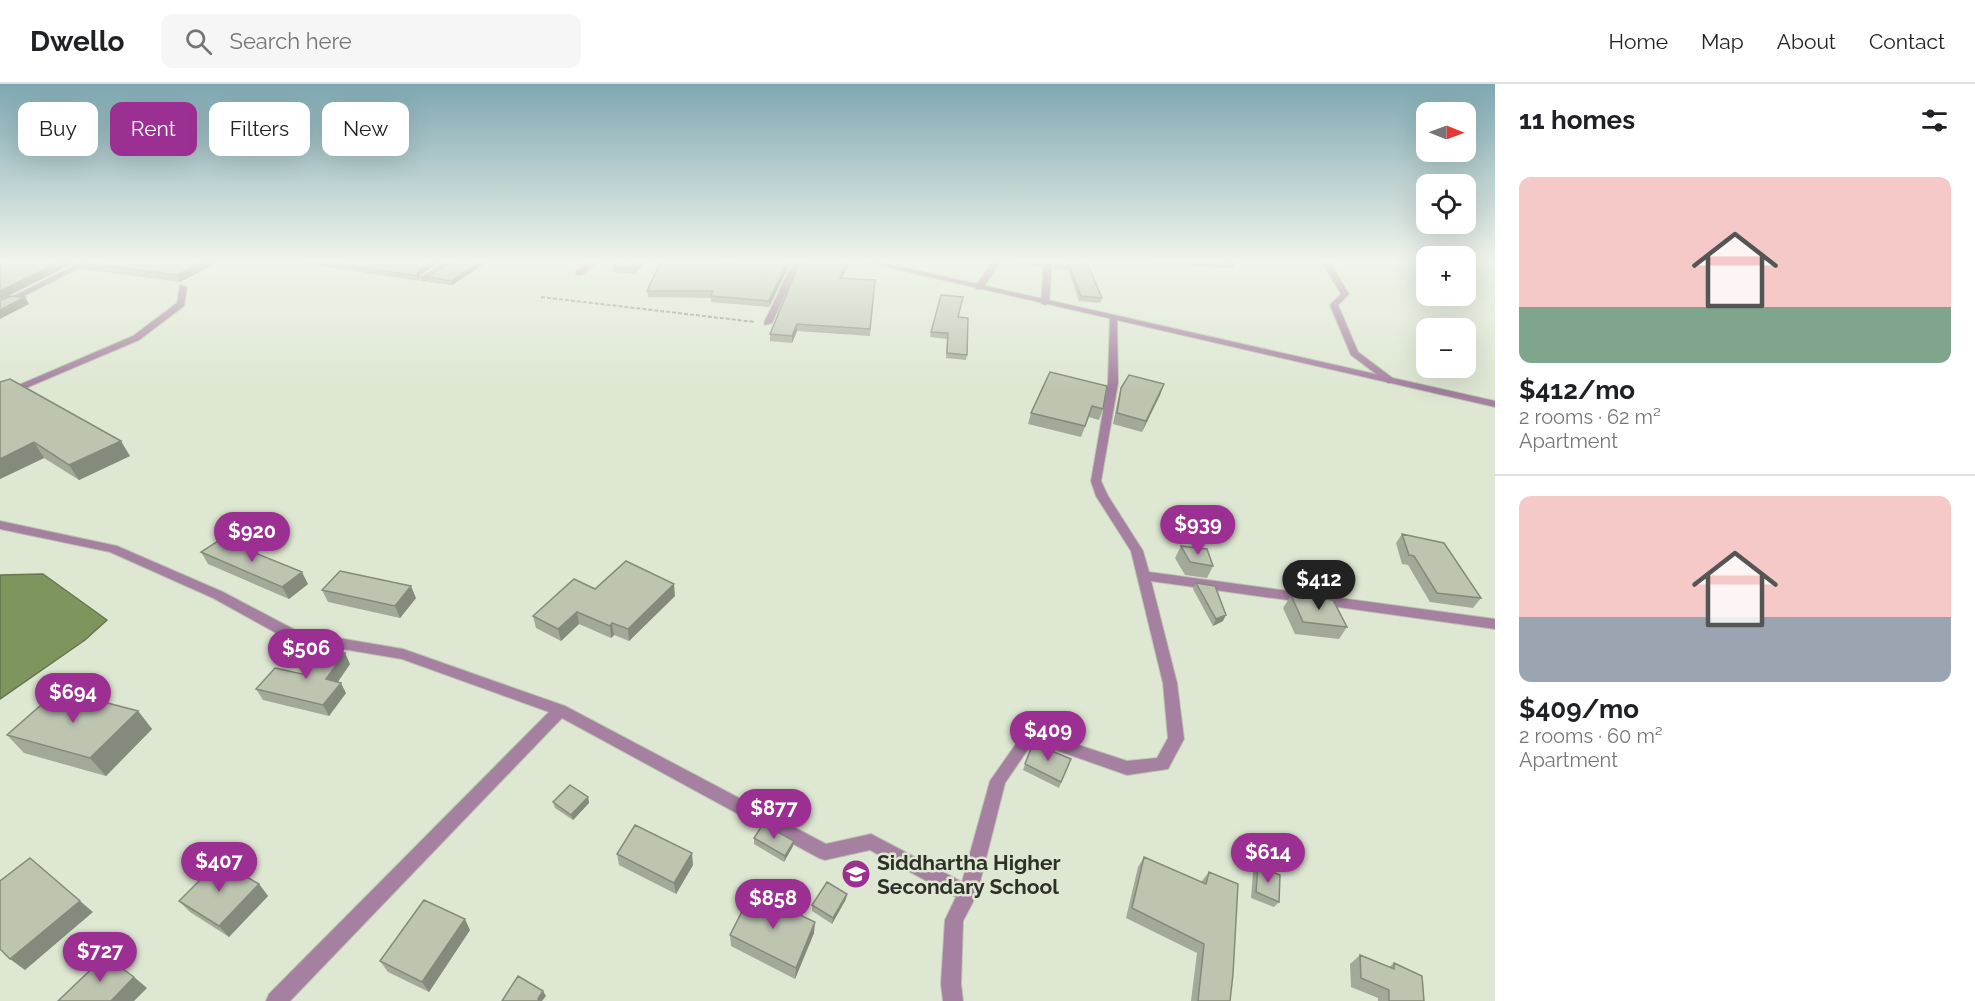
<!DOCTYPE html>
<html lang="en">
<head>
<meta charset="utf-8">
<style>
  body { margin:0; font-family:Raleway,sans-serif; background:#f6f6f6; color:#202124; height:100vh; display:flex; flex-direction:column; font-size:22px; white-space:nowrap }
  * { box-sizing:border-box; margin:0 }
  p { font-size:20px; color:#757577 }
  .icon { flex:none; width:33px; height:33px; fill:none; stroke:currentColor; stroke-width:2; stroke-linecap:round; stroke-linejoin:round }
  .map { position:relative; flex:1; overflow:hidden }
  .details { display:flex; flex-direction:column; background:#fff; width:480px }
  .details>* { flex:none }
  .hud { position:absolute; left:18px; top:18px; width:570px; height:54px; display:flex; gap:12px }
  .needle { width:39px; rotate:91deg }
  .tools { position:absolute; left:1416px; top:18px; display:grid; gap:12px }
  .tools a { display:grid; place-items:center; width:60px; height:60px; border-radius:12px; background:#fff; box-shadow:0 6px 24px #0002; font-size:30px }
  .price { position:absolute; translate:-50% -51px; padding:0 14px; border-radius:21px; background:#9b3092; color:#fff; font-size:20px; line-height:39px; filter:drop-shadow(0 2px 3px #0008) }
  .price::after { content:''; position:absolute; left:50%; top:36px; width:18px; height:14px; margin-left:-9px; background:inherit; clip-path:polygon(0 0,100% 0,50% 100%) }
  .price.selected { background:#222; color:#fff }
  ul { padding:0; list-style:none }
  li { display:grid; align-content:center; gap:12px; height:318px; padding:0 24px }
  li+li { border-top:2px solid #e0e0e0 }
  li span { display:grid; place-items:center; height:186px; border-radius:12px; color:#555 }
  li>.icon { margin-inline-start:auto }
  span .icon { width:108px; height:108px; fill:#fffc; stroke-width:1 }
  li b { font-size:26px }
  h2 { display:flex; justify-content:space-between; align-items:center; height:72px; padding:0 24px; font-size:26px }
  .tag { padding:0 21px; border-radius:12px; background:#fff; box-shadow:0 6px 24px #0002; font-size:21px; line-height:54px }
  .tag.selected { background:#9b3092; color:#fff }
  header { display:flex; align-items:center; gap:36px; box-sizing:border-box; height:84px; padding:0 30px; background:#fff; border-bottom:2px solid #e0e0e0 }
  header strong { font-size:28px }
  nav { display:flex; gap:33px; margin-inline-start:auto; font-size:21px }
  .search { width:420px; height:54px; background:#f6f6f6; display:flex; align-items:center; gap:15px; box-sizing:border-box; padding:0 21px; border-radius:12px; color:#757577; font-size:22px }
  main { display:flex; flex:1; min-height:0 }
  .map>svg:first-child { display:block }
  .water { fill:#7f955e; stroke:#67774e; stroke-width:1.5 }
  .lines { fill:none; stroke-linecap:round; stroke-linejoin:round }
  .minor-casing { stroke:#bbc3b0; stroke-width:2 }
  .tertiary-casing { stroke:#bbc3b0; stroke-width:2 }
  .path { stroke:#8b9182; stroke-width:2; stroke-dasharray:4 2; stroke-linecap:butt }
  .minor { fill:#a580a0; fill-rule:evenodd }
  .tertiary { fill:#a580a0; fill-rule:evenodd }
  .wall { fill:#a3a998 }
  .shaded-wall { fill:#848a7c }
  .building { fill:#bdc5b1; stroke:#848a7c; stroke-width:1.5 }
  .labels { text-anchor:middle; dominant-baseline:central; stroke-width:5; stroke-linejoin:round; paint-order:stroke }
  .near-poi-label { font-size:21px; font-weight:bold; fill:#2e3129; stroke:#dee7d2; text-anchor:start }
</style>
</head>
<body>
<header>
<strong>Dwello</strong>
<div class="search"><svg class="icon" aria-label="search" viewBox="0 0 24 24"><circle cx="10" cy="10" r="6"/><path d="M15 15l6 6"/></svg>Search here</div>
<nav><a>Home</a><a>Map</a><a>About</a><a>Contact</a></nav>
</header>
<main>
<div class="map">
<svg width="1495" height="917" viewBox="0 0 1495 917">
  <rect width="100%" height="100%" fill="#dee7d2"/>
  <path class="water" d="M 43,490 L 107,536 L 85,556 L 0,615 L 0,491 Z"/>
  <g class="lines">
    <g class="minor-casing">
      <path id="minor" d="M 83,177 L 93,177 L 0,224 L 0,219 Z
        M 447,177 L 456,177 L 427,197 L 421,197 L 421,193 Z
        M 590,177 L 599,177 L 582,191 L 576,191 L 576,187 Z
        M 798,177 L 806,177 L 797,185 L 772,239 L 765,241 L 764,239 L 790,184 Z
        M 993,177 L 1001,177 L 982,205 L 976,205 L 975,203 Z
        M 1044,177 L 1052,177 L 1049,219 L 1045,221 L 1041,219 Z
        M 1321,177 L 1329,177 L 1349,210 L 1338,221 L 1358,268 L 1394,295 L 1394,299 L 1388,299 L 1351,271 L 1330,221 L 1341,210 Z
        M 180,201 L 187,203 L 184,222 L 139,256 L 0,315 L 0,309 L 133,252 L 177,219 Z
        M 1110,232 L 1117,234 L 1118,299 L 1101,397 L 1108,412 L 1143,467 L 1149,488 L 1495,535 L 1495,545 L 1151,497 L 1177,599 L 1184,655 L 1168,685 L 1127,691 L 1033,658 L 1005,699 L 977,810 L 963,837 L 961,900 L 963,917 L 943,917 L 941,900 L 945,836 L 956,813 L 870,766 L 825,776 L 819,774 L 562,634 L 290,917 L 266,917 L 269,910 L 549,628 L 402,575 L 289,556 L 213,514 L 110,468 L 0,445 L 0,437 L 117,462 L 223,508 L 297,547 L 403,565 L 565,622 L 826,760 L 871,750 L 962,798 L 990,697 L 1025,647 L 1030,645 L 1127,677 L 1157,674 L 1168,654 L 1163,599 L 1131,467 L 1096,412 L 1091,397 L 1108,299 Z"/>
    </g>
    <g class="tertiary-casing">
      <path id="tertiary" d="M 861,177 L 875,177 L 1495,317 L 1495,323 Z"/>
    </g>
    <path class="path" d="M 541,213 L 755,238"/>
    <use href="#minor" class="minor"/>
    <use href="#tertiary" class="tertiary"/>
  </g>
  <path class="wall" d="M 81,177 L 220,177 L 180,198 L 83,185 L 79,178 Z
    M 296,177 L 443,177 L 420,191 L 419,197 L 296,178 Z
    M 452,177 L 489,177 L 452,201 L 429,198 L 428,193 Z
    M 646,177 L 634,190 L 614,188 L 613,183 Z
    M 1002,177 L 1043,177 L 1041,183 L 1003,178 Z
    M 1052,177 L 1086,177 L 1102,214 L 1100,219 L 1079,217 L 1068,186 L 1054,185 Z
    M 1151,177 L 1234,177 L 1235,179 L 1233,184 L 1153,180 Z
    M 732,179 L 789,182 L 769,223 L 711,218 L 711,214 L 648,213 L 647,207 Z
    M 849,181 L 842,194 L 875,196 L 870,252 L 797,247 L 792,259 L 770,257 L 770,250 Z
    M 959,233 L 967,271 L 966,276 L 946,274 L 947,255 L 930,253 L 931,248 Z
    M 1050,288 L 1103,325 L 1099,336 L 1089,333 L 1081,353 L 1028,340 L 1031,329 Z
    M 0,298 L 130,372 L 79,396 L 44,374 L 0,395 Z
    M 1164,300 L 1160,311 L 1142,348 L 1113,340 L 1118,315 L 1121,304 Z
    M 1402,450 L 1481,514 L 1473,524 L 1430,518 L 1408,481 L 1402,480 L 1396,459 Z
    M 1181,462 L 1213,482 L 1207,494 L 1185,491 L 1175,474 Z
    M 201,468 L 308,500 L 289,515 L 208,480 Z
    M 1196,499 L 1223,537 L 1213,542 L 1193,505 Z
    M 595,505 L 675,512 L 629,557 L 614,551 L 611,554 L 579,540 L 561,557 L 536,544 L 533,532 Z
    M 322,506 L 416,514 L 400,534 L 328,518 Z
    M 1291,511 L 1347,543 L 1339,555 L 1295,550 L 1283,524 Z
    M 350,580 L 338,598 L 346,609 L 329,632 L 263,616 L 256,605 L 302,590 Z
    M 138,627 L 152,645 L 106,692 L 24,669 L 7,651 Z
    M 1033,659 L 1071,675 L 1059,704 L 1023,686 Z
    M 588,713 L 589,719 L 573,736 L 555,724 L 553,718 Z
    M 754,754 L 793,762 L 784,778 L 754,760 Z
    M 617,770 L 693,781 L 676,810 L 619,781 Z
    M 1144,773 L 1201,798 L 1209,788 L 1230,917 L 1191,917 L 1197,869 L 1126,834 L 1138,783 Z
    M 1258,782 L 1279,818 L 1274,823 L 1251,814 L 1253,788 Z
    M 259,800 L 268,812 L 229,853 L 190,828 L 179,817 Z
    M 846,815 L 832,840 L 812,827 L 812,821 Z
    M 470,846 L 429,908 L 388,888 L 380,877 Z
    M 814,849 L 795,895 L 731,862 L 730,851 Z
    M 1360,871 L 1389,883 L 1394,879 L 1424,917 L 1378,917 L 1378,914 L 1351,903 L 1350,880 Z"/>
  <path class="shaded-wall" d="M 61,177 L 78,177 L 0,216 L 0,207 Z
    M 204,177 L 220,177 L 180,198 L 177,191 Z
    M 434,177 L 443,177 L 420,191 L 419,197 L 417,192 L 419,186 Z
    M 481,177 L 489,177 L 452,201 L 451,197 Z
    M 641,177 L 646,177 L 634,190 L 633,185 Z
    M 788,177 L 795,177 L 789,182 L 769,223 L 769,217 Z
    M 848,177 L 849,177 L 849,181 L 838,201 L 839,194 Z
    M 25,213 L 29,220 L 0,235 L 0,226 Z
    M 797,240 L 797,247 L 792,259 L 792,252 Z
    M 1164,300 L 1160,311 L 1142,348 L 1146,337 Z
    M 121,357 L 130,372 L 79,396 L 69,381 Z
    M 34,358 L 44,374 L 0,395 L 0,375 Z
    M 302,488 L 308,500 L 289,515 L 282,503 Z
    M 674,500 L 675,512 L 629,557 L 628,545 Z
    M 411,502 L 416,514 L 400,534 L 395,522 Z
    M 577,528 L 579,540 L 561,557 L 558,545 Z
    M 1226,531 L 1223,537 L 1213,542 L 1216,535 Z
    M 612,539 L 614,551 L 611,554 L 610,542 Z
    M 345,569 L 350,580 L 332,606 L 326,595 Z
    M 341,599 L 346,609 L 329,632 L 323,621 Z
    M 138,627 L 152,645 L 106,692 L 90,674 Z
    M 588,713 L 589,719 L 573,736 L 571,731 Z
    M 794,757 L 793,762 L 784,778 L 785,772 Z
    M 692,769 L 693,781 L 676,810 L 674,799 Z
    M 259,800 L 268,812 L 229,853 L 219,842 Z
    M 847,810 L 846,815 L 832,840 L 833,834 Z
    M 80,817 L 93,828 L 25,886 L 10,875 Z
    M 465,835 L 470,846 L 429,908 L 422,898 Z
    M 815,838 L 814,849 L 795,895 L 796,884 Z
    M 134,893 L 147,904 L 134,917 L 111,917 Z
    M 543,907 L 546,912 L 542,917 L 539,917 L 538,915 Z"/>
  <path class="building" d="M 0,177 L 61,177 L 0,207 Z
    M 81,177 L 204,177 L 177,191 L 79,178 Z
    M 318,177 L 434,177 L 419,186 L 417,192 Z
    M 452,177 L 481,177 L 451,197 L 428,193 Z
    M 617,177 L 641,177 L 633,185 L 613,183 Z
    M 661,177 L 714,177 L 732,179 L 735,177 L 788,177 L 769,217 L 711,212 L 713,207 L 647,207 Z
    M 802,177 L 848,177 L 839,194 L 875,196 L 870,245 L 797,240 L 792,252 L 770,250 L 799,180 Z
    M 1029,177 L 1043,177 L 1042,179 Z
    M 1054,177 L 1086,177 L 1102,214 L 1081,212 L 1069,181 L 1055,180 Z
    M 1196,177 L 1234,177 L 1235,179 Z
    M 941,211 L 963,213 L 958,233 L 968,234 L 967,271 L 947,269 L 948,249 L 931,248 Z
    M 10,212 L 25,213 L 0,226 L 0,217 Z
    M 1050,288 L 1107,302 L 1103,325 L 1092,322 L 1085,342 L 1031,329 Z
    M 1129,291 L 1164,300 L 1146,337 L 1117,329 L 1121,304 Z
    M 10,295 L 121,357 L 69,381 L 34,358 L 0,375 L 0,298 Z
    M 1402,450 L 1444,459 L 1481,514 L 1437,509 L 1414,472 L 1409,471 Z
    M 221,455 L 302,488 L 282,503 L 201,468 Z
    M 1181,462 L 1207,465 L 1213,482 L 1190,478 Z
    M 626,477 L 674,500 L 628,545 L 612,539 L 610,542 L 577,528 L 558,545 L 533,532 L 574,495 L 595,505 Z
    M 340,487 L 411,502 L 395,522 L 322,506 Z
    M 1196,499 L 1215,502 L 1226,531 L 1216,535 Z
    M 1291,511 L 1333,516 L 1347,543 L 1303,538 Z
    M 320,566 L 345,569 L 326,595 L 341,599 L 323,621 L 256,605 L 275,584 L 302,590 Z
    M 58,606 L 138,627 L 90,674 L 7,651 Z
    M 1033,659 L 1071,675 L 1061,698 L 1025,680 Z
    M 570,701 L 588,713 L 571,731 L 553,718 Z
    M 763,740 L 794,757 L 785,772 L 754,754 Z
    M 635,741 L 692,769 L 674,799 L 617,770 Z
    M 1144,773 L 1206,800 L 1209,788 L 1238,800 L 1233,890 L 1230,917 L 1198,917 L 1204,860 L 1132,824 Z
    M 30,774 L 80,817 L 10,875 L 0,865 L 0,797 Z
    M 219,777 L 259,800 L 219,842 L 179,817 Z
    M 1258,782 L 1280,791 L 1279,818 L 1256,808 Z
    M 827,798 L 847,810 L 833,834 L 812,821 Z
    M 752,808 L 815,838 L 796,884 L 730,851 Z
    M 424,816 L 465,835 L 422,898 L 380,877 Z
    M 1360,871 L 1394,885 L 1394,879 L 1422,892 L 1424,917 L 1389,917 L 1389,906 L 1361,894 Z
    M 105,872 L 134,893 L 111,917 L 58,917 Z
    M 518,892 L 543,907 L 538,915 L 540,917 L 502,917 Z"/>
  <linearGradient id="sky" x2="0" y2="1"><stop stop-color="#7ea8b1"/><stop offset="0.58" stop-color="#f0f4eb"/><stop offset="1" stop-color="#f0f4eb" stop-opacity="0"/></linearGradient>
  <rect width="1495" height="305" fill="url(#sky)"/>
  <defs>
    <g id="school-disc" transform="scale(1.5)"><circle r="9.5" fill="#9b3092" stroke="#dee7d2"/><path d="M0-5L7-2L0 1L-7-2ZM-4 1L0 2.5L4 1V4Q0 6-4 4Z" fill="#fff"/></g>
  </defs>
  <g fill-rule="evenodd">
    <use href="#school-disc" x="856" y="790"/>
  </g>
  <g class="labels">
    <g class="near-poi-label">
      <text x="877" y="778">Siddhartha Higher<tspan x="877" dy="24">Secondary School</tspan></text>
    </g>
  </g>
</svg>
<div class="tools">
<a><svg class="needle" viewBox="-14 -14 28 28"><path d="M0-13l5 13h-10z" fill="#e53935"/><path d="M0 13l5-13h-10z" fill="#757577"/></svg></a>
<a><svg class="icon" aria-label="locate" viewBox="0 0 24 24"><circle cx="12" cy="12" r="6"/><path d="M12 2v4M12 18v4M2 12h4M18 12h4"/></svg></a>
<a>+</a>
<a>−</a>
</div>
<b class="price" style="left:1198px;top:472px">$939</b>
<b class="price" style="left:252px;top:479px">$920</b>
<b class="price selected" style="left:1319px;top:527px">$412</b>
<b class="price" style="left:306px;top:596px">$506</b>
<b class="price" style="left:73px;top:640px">$694</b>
<b class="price" style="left:1048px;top:678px">$409</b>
<b class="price" style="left:774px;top:756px">$877</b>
<b class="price" style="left:1268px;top:800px">$614</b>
<b class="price" style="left:219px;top:809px">$407</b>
<b class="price" style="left:773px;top:846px">$858</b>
<b class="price" style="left:100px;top:899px">$727</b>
<div class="hud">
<a class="tag">Buy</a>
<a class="tag selected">Rent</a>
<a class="tag">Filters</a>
<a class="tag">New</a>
</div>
</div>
<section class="details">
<h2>11 homes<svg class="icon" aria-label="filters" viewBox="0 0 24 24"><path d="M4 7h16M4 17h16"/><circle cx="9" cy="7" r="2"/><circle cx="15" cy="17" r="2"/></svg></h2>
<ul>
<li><span style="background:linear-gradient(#f6c9c9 70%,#7fa58c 0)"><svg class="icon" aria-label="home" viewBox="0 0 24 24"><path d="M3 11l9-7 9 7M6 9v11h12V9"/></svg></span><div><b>$412/mo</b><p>2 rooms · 62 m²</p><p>Apartment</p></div></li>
<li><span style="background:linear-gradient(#f6c9c9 65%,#9aa5b1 0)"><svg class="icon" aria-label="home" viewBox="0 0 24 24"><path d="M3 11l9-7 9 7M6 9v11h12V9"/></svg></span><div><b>$409/mo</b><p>2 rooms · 60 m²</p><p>Apartment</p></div></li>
</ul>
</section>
</main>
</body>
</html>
